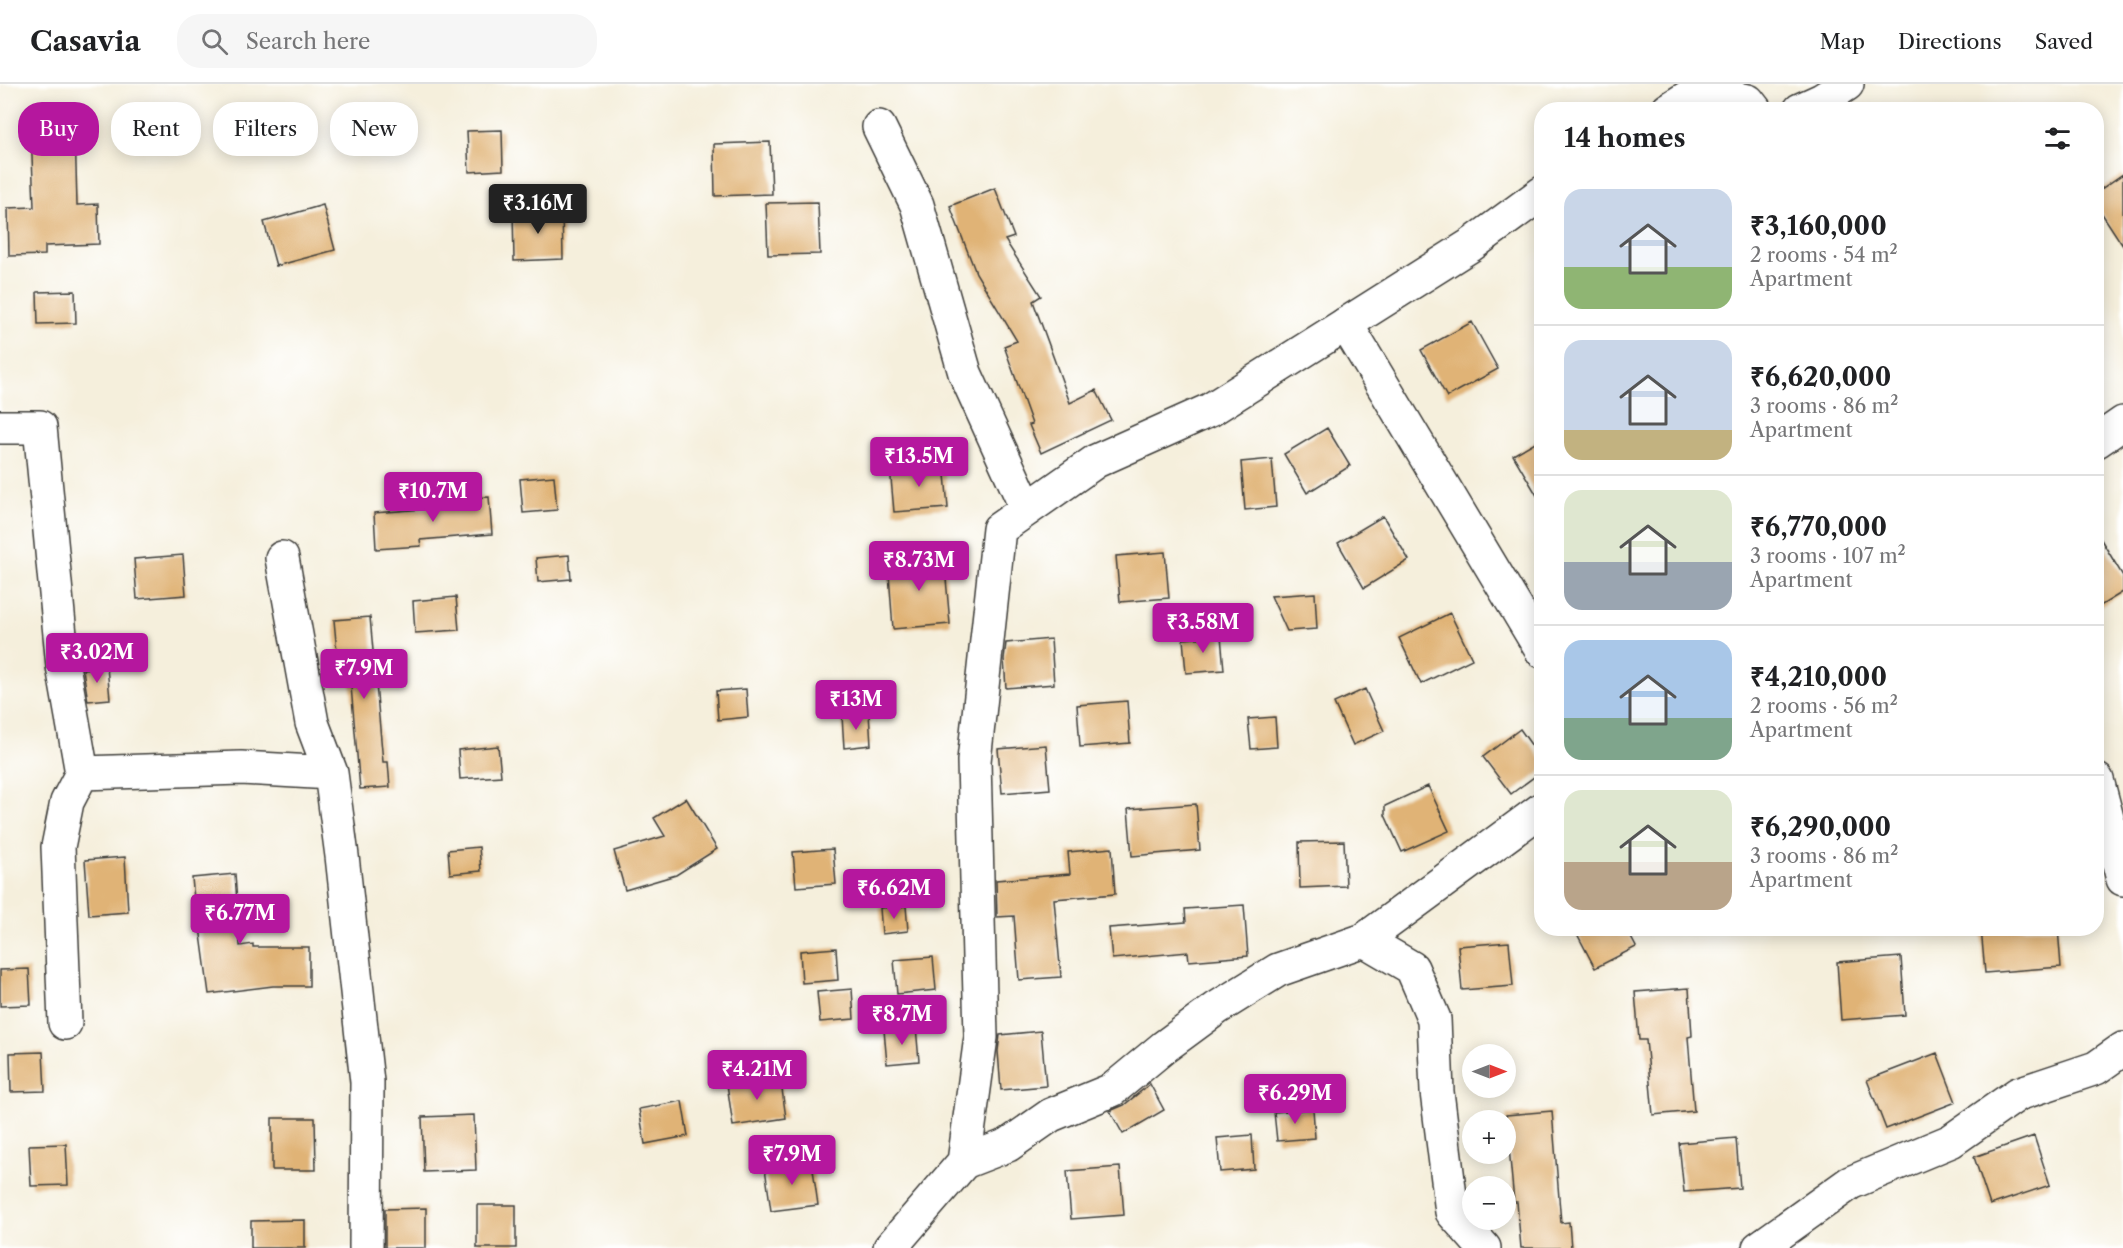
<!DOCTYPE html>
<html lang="en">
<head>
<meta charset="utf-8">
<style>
  body { margin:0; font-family:"Libre Caslon Text",serif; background:#f6f6f6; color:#202124; height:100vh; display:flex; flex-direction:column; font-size:22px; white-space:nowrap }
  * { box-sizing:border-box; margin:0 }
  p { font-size:20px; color:#757577 }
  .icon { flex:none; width:33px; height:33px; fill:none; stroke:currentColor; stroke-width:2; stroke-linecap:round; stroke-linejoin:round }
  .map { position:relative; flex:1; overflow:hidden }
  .sheet { position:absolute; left:1534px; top:18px; width:570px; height:834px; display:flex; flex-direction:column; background:#fff; border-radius:24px; box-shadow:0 3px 15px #0003 }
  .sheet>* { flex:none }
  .top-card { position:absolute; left:18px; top:18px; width:570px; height:54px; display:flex; gap:12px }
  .needle { width:39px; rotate:90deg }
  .fabs { position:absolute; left:1462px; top:960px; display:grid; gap:12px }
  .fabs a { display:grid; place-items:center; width:54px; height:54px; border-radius:50%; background:#fff; box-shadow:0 3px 15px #0003; font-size:30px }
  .price { position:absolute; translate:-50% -51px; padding:0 14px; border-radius:6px; background:#b5179e; color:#fff; font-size:20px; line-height:39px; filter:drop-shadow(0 2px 3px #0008) }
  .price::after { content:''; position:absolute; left:50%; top:36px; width:18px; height:14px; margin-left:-9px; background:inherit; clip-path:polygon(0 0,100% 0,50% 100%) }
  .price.on { background:#222; color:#fff }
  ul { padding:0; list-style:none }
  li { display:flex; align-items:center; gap:18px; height:150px; padding:0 30px }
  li+li { border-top:2px solid #e0e0e0 }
  li span { display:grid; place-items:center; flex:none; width:168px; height:120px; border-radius:18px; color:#555 }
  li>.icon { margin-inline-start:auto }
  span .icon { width:72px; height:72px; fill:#fffc; stroke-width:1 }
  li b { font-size:26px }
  h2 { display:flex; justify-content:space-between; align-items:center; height:72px; padding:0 30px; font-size:26px }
  .tag { padding:0 21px; border-radius:24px; background:#fff; box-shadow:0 3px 15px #0003; font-size:21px; line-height:54px }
  .tag.on { background:#b5179e; color:#fff }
  header { display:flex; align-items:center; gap:36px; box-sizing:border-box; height:84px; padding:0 30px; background:#fff; border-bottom:2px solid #e0e0e0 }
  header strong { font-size:28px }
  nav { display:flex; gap:33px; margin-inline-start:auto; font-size:21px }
  .search { width:420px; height:54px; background:#f6f6f6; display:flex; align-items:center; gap:15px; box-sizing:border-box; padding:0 21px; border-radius:24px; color:#757577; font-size:22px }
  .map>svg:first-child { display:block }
  .building { fill:#e0b376 }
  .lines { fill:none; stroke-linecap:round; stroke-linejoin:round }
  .minor-casing { stroke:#3d3c39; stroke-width:36 }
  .major-casing { stroke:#3d3c39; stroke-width:36 }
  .minor { stroke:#fff; stroke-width:33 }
  .major { stroke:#fff; stroke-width:33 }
</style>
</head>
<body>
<header>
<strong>Casavia</strong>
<div class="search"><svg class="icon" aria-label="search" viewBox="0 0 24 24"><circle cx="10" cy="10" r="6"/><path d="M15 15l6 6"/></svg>Search here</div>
<nav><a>Map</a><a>Directions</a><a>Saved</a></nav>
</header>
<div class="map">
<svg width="2123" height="1164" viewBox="0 0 2123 1164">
  <rect width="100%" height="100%" fill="#fff"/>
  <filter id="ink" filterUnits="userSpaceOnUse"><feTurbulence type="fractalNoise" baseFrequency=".0167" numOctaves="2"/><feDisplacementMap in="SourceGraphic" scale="12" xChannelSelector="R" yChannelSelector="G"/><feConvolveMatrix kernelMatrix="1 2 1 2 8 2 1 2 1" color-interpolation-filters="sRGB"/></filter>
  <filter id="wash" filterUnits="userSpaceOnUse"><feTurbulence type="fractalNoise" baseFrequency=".008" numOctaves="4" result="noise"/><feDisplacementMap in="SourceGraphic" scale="24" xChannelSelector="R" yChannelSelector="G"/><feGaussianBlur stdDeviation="1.35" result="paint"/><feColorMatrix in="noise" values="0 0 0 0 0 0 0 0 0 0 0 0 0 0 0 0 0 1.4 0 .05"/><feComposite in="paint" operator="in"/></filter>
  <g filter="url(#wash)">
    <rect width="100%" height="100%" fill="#f5efdc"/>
    <g id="blocks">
      <path class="building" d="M 75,44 L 77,121 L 98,120 L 99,160 L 45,162 L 45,171 L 9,172 L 8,124 L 34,123 L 31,46 Z
        M 502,46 L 503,86 L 469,88 L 467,47 Z
        M 770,58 L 772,110 L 715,112 L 714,60 Z
        M 2123,90 L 2123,162 L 2097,122 L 2097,108 Z
        M 995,104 L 1014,153 L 1005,156 L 1041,212 L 1033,217 L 1070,319 L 1096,306 L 1111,336 L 1041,369 L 1029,341 L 1032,340 L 1004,262 L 1017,257 L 976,189 L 950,122 Z
        M 818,118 L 820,170 L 768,171 L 766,119 Z
        M 323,121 L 335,166 L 276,182 L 264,138 Z
        M 562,125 L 563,175 L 514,177 L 513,126 Z
        M 75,207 L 76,239 L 38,240 L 37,208 Z
        M 1472,238 L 1498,285 L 1447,313 L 1421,266 Z
        M 1327,344 L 1350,382 L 1307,409 L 1284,370 Z
        M 1542,354 L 1542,420 L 1513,371 Z
        M 1272,375 L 1276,423 L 1245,426 L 1241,378 Z
        M 944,379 L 948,424 L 894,428 L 890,383 Z
        M 554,392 L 557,426 L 523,429 L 520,395 Z
        M 489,413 L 492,450 L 420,456 L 421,462 L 376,465 L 374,429 L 449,423 L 449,415 Z
        M 1383,432 L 1409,476 L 1364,504 L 1338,459 Z
        M 2097,449 L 2123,492 L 2123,508 L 2097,524 Z
        M 1165,468 L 1169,514 L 1120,518 L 1116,472 Z
        M 183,471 L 186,511 L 137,515 L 134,475 Z
        M 569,471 L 571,495 L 538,498 L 536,474 Z
        M 944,472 L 950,540 L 893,545 L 888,476 Z
        M 1315,509 L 1317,545 L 1287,547 L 1271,512 Z
        M 456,513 L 459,546 L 415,549 L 413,517 Z
        M 1450,529 L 1472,575 L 1421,600 L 1399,554 Z
        M 370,533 L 383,678 L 388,678 L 390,703 L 360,705 L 348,568 L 337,569 L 334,536 Z
        M 1221,552 L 1224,586 L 1186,589 L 1183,555 Z
        M 1051,555 L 1054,600 L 1006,604 L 1004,575 L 1006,559 Z
        M 107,583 L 110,615 L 88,617 L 83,585 Z
        M 746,605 L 748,633 L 718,636 L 716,607 Z
        M 1365,605 L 1384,647 L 1353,661 L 1334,619 Z
        M 1127,617 L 1130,659 L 1080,663 L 1077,621 Z
        M 869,629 L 871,661 L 844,664 L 842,632 Z
        M 1275,633 L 1277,663 L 1251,665 L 1248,635 Z
        M 1520,645 L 1542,676 L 1542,687 L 1511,710 L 1483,673 Z
        M 1046,661 L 1050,705 L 1002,709 L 998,665 Z
        M 498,662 L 501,692 L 460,695 L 458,666 Z
        M 1428,702 L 1449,747 L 1402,768 L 1385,731 L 1385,722 Z
        M 686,714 L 717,765 L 676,791 L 625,806 L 614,767 L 665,752 L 654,734 Z
        M 1196,720 L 1200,766 L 1132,772 L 1128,725 Z
        M 1344,757 L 1346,802 L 1300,804 L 1299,758 Z
        M 479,763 L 481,787 L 450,790 L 448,766 Z
        M 1112,764 L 1115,810 L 1054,815 L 1061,893 L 1019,896 L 1014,832 L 997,833 L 996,796 L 1070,790 L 1068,768 Z
        M 833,765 L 836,800 L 796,803 L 793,768 Z
        M 125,773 L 128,828 L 89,831 L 85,776 Z
        M 235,790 L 240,862 L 253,860 L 253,863 L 309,863 L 309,902 L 273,902 L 209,910 L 199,836 L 196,836 L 192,794 Z
        M 1244,821 L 1248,872 L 1189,877 L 1188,868 L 1112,875 L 1109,844 L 1186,838 L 1185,825 Z
        M 906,822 L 908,847 L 882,850 L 880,824 Z
        M 1574,844 L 1626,844 L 1636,863 L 1595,884 Z
        M 1981,844 L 2058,844 L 2061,883 L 1985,889 Z
        M 1509,858 L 1513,902 L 1462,906 L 1458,862 Z
        M 836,864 L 838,896 L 802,899 L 800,867 Z
        M 933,873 L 936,906 L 897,910 L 894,876 Z
        M 1901,873 L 1905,931 L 1841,936 L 1837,878 Z
        M 29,885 L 31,921 L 0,922 L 0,886 Z
        M 1689,904 L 1692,952 L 1688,953 L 1694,1027 L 1653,1031 L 1646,956 L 1639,956 L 1635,908 Z
        M 852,905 L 854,935 L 820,938 L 817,908 Z
        M 916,943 L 919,977 L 887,980 L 884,946 Z
        M 1041,947 L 1046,1002 L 1001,1006 L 998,967 L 1000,951 Z
        M 43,968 L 45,1007 L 11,1008 L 10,969 Z
        M 1937,969 L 1956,1018 L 1886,1045 L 1867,996 Z
        M 780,991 L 786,1034 L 733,1042 L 727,1000 Z
        M 1150,1000 L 1164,1026 L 1123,1050 L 1110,1027 L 1124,1021 Z
        M 682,1017 L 688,1052 L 645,1060 L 639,1025 Z
        M 1313,1025 L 1315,1054 L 1277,1057 L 1274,1028 Z
        M 1552,1027 L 1561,1139 L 1569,1138 L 1571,1164 L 1521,1164 L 1517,1118 L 1514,1118 L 1506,1031 Z
        M 474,1031 L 476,1086 L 424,1088 L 422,1033 Z
        M 272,1034 L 315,1034 L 316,1086 L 272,1086 Z
        M 1252,1051 L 1254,1085 L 1220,1088 L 1217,1054 Z
        M 2034,1052 L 2050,1101 L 1990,1121 L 1974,1073 Z
        M 1736,1054 L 1740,1104 L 1684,1108 L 1679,1059 Z
        M 66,1060 L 68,1101 L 31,1102 L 29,1061 Z
        M 812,1078 L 818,1121 L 771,1127 L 765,1084 Z
        M 1120,1083 L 1124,1131 L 1071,1135 L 1067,1087 Z
        M 477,1121 L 516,1121 L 516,1164 L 477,1164 Z
        M 426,1124 L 426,1164 L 385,1164 L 385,1125 Z
        M 305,1136 L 305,1164 L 251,1164 L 251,1137 Z"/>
    </g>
  </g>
  <g filter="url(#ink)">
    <use href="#blocks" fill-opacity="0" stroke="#3d3c39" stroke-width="1.5"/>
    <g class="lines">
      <g class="minor-casing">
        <path id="minor" d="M 1699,6 L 1748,17 L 1755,26
          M 1800,26 L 1822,16 L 1847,0
          M 879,43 L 917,121 L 965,289 L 1027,425
          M 1346,240 L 1542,567
          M 0,343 L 40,343 L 63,582 L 82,689 L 241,684 L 331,689 L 342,772 L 367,998 L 366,1164
          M 2097,357 L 2123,339
          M 282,474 L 312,639 L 331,689
          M 2097,696 L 2123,795
          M 1364,856 L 1542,725
          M 65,939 L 58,763 L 67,718 L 82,689
          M 964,1078 L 1008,1061 L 1051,1031 L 1112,1006 L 1164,963 L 1217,924 L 1278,886 L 1364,856 L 1412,884 L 1434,935 L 1437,1008 L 1452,1128 L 1484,1164
          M 1759,1164 L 1850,1099 L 1951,1057 L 2018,1010 L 2096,984 L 2123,965"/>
      </g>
      <g class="major-casing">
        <path id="major" d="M 1668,26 L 1699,6 L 1697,0
          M 890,1164 L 964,1078 L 981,953 L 974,677 L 999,445 L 1096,377 L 1210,326 L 1471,161 L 1542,109"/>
      </g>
      <use href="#minor" class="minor"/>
      <use href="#major" class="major"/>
    </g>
  </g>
</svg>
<div class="fabs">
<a><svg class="needle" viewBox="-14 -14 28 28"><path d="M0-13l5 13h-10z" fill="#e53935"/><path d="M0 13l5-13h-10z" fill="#757577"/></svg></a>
<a>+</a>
<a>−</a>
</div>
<b class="price on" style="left:538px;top:151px">₹3.16M</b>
<b class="price" style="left:919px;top:404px">₹13.5M</b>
<b class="price" style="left:433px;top:439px">₹10.7M</b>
<b class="price" style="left:919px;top:508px">₹8.73M</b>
<b class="price" style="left:1203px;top:570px">₹3.58M</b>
<b class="price" style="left:97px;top:600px">₹3.02M</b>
<b class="price" style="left:364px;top:616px">₹7.9M</b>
<b class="price" style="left:856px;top:647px">₹13M</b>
<b class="price" style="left:894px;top:836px">₹6.62M</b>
<b class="price" style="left:240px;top:861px">₹6.77M</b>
<b class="price" style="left:902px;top:962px">₹8.7M</b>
<b class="price" style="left:757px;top:1017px">₹4.21M</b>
<b class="price" style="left:1295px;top:1041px">₹6.29M</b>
<b class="price" style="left:792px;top:1102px">₹7.9M</b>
<div class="top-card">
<a class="tag on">Buy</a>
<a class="tag">Rent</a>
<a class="tag">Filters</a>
<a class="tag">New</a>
</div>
<section class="sheet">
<h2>14 homes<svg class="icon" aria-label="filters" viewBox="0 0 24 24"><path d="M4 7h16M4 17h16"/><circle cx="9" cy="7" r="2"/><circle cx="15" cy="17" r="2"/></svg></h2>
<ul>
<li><span style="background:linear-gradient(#c9d6e8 65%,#8fb573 0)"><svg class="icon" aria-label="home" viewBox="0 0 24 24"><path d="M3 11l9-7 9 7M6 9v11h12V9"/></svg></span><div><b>₹3,160,000</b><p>2 rooms · 54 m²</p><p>Apartment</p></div></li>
<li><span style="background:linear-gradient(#c9d6e8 75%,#c2b280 0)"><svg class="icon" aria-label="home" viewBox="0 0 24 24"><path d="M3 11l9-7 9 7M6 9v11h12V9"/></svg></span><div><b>₹6,620,000</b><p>3 rooms · 86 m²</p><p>Apartment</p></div></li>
<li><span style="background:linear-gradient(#dfe7d0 60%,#9aa5b1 0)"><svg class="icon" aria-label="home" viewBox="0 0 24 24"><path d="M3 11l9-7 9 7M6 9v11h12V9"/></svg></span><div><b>₹6,770,000</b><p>3 rooms · 107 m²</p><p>Apartment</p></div></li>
<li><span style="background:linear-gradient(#a9c7e8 65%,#7fa58c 0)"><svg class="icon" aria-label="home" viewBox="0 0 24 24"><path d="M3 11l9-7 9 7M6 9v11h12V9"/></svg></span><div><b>₹4,210,000</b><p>2 rooms · 56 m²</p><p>Apartment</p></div></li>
<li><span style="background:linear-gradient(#dfe7d0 60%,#b9a48a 0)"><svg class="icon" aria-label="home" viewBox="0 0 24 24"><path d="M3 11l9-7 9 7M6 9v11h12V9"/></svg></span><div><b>₹6,290,000</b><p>3 rooms · 86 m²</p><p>Apartment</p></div></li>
</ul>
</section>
</div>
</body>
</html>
